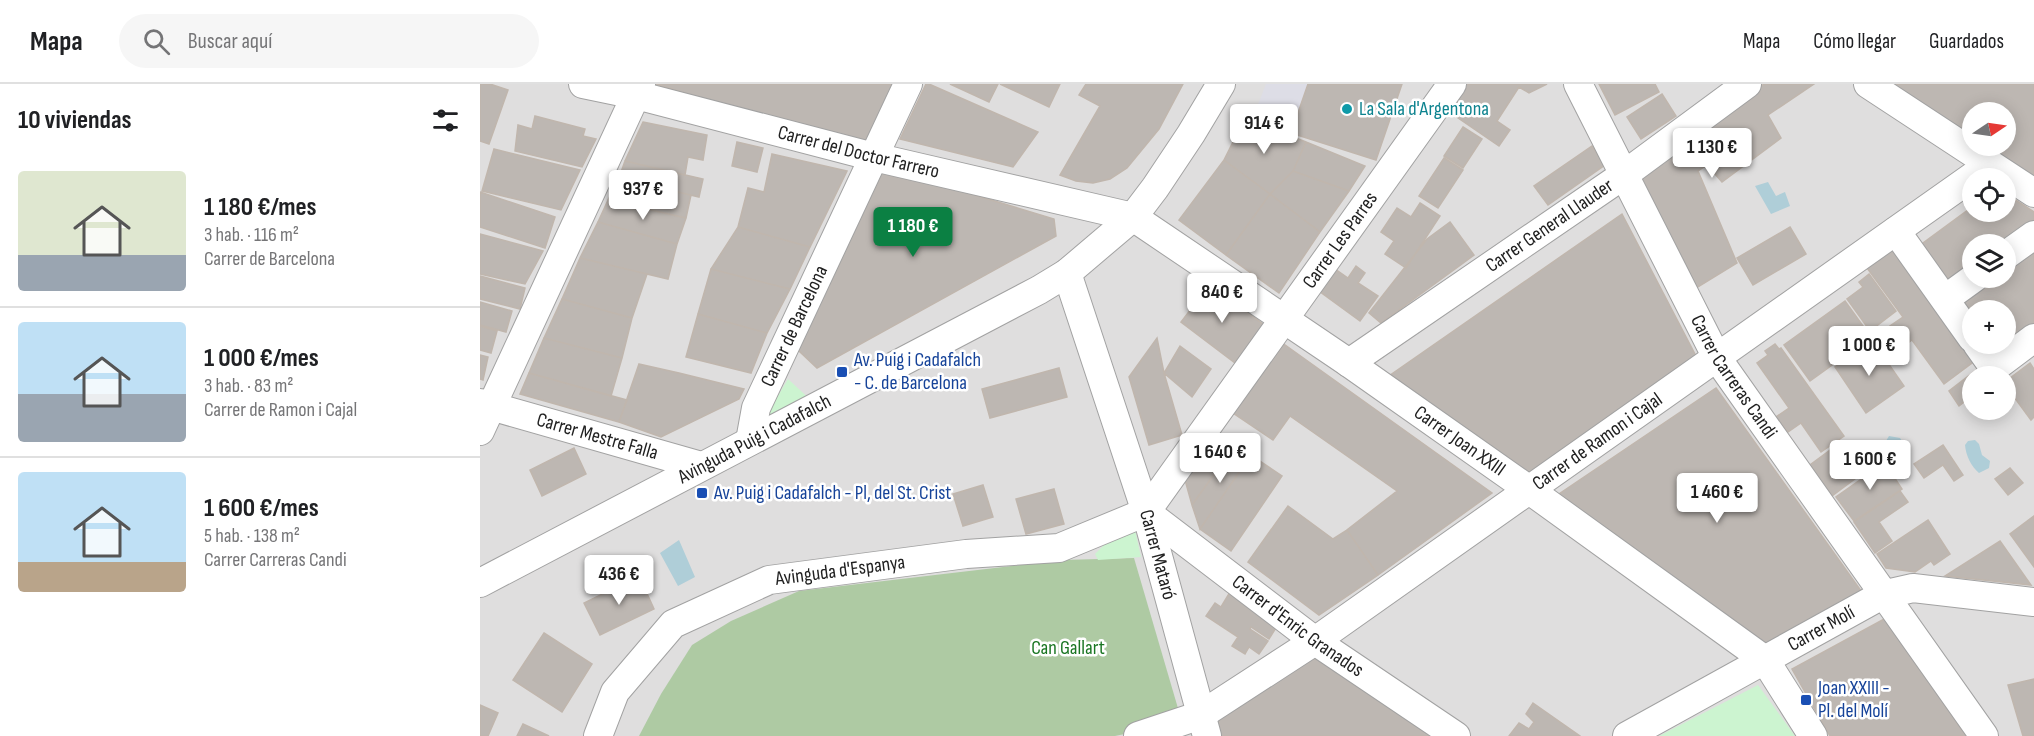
<!DOCTYPE html>
<html lang="es">
<head>
<meta charset="utf-8">
<style>
  body { margin:0; font-family:"Sofia Sans Condensed",sans-serif; background:#f6f6f6; color:#202124; height:100vh; display:flex; flex-direction:column; font-size:22px; white-space:nowrap }
  * { box-sizing:border-box; margin:0 }
  p { font-size:20px; color:#757577 }
  .icon { flex:none; width:33px; height:33px; fill:none; stroke:currentColor; stroke-width:2; stroke-linecap:round; stroke-linejoin:round }
  .map { position:relative; flex:1; overflow:hidden }
  .details { display:flex; flex-direction:column; background:#fff; width:480px }
  .details>* { flex:none }
  .needle { width:39px; rotate:77deg }
  .fabs { position:absolute; left:1482px; top:18px; display:grid; gap:12px }
  .fabs a { display:grid; place-items:center; width:54px; height:54px; border-radius:50%; background:#fff; box-shadow:0 3px 15px #0003; font-size:30px }
  .price { position:absolute; translate:-50% -51px; padding:0 14px; border-radius:6px; background:#fff; color:#222; font-size:20px; line-height:39px; filter:drop-shadow(0 2px 3px #0008) }
  .price::after { content:''; position:absolute; left:50%; top:36px; width:18px; height:14px; margin-left:-9px; background:inherit; clip-path:polygon(0 0,100% 0,50% 100%) }
  .price.selected { background:#0b8043; color:#fff }
  ul { padding:0; list-style:none }
  li { display:flex; align-items:center; gap:18px; height:150px; padding:0 18px }
  li+li { border-top:2px solid #e0e0e0 }
  li span { display:grid; place-items:center; flex:none; width:168px; height:120px; border-radius:6px; color:#555 }
  li>.icon { margin-inline-start:auto }
  span .icon { width:72px; height:72px; fill:#fffc; stroke-width:1 }
  li b { font-size:26px }
  h2 { display:flex; justify-content:space-between; align-items:center; height:72px; padding:0 18px; font-size:26px }
  header { display:flex; align-items:center; gap:36px; box-sizing:border-box; height:84px; padding:0 30px; background:#fff; border-bottom:2px solid #e0e0e0 }
  header strong { font-size:28px }
  nav { display:flex; gap:33px; margin-inline-start:auto; font-size:21px }
  .search { width:420px; height:54px; background:#f6f6f6; display:flex; align-items:center; gap:15px; box-sizing:border-box; padding:0 21px; border-radius:33px; color:#757577; font-size:22px }
  main { display:flex; flex:1; min-height:0 }
  .map>svg:first-child { display:block }
  .residential { fill:#dfdede; fill-rule:evenodd }
  .forest { fill:#aecaa3 }
  .park { fill:#ccf4d0 }
  .plaza { fill:#dddde6 }
  .water { fill:#afced8 }
  .building { fill:#bdb7b2; stroke:#c0b6ad; stroke-width:1.5 }
  .lines { fill:none; stroke-linecap:round; stroke-linejoin:round }
  .minor-casing { stroke:#a2a2a2; stroke-width:30 }
  .minor { stroke:#fff; stroke-width:28 }
  .culture-dot { fill:#0f9aa8; stroke:#fff; stroke-width:2 }
  .transit-dot { fill:#1a4fb4; stroke:#fff; stroke-width:2 }
  .labels { text-anchor:middle; dominant-baseline:central; stroke-width:5; stroke-linejoin:round; paint-order:stroke }
  .culture-label { font-size:20px; fill:#0d838f; stroke:#fff; text-anchor:start }
  .street-label { font-size:20px; fill:#212121; stroke:#fff }
  .transit-label { font-size:20px; fill:#164399; stroke:#fff; text-anchor:start }
  .park-label { font-size:20px; fill:#197522; stroke:#fff }
</style>
</head>
<body>
<header>
<strong>Mapa</strong>
<div class="search"><svg class="icon" aria-label="search" viewBox="0 0 24 24"><circle cx="10" cy="10" r="6"/><path d="M15 15l6 6"/></svg>Buscar aquí</div>
<nav><a>Mapa</a><a>Cómo llegar</a><a>Guardados</a></nav>
</header>
<main>
<section class="details">
<h2>10 viviendas<svg class="icon" aria-label="filters" viewBox="0 0 24 24"><path d="M4 7h16M4 17h16"/><circle cx="9" cy="7" r="2"/><circle cx="15" cy="17" r="2"/></svg></h2>
<ul>
<li><span style="background:linear-gradient(#dfe7d0 70%,#9aa5b1 0)"><svg class="icon" aria-label="home" viewBox="0 0 24 24"><path d="M3 11l9-7 9 7M6 9v11h12V9"/></svg></span><div><b>1 180 €/mes</b><p>3 hab. · 116 m²</p><p>Carrer de Barcelona</p></div></li>
<li><span style="background:linear-gradient(#bfe0f5 60%,#9aa5b1 0)"><svg class="icon" aria-label="home" viewBox="0 0 24 24"><path d="M3 11l9-7 9 7M6 9v11h12V9"/></svg></span><div><b>1 000 €/mes</b><p>3 hab. · 83 m²</p><p>Carrer de Ramon i Cajal</p></div></li>
<li><span style="background:linear-gradient(#bfe0f5 75%,#b9a48a 0)"><svg class="icon" aria-label="home" viewBox="0 0 24 24"><path d="M3 11l9-7 9 7M6 9v11h12V9"/></svg></span><div><b>1 600 €/mes</b><p>5 hab. · 138 m²</p><p>Carrer Carreras Candi</p></div></li>
</ul>
</section>
<div class="map">
<svg width="1554" height="652" viewBox="0 0 1554 652">
  <rect width="100%" height="100%" fill="#f0eee9"/>
  <path class="residential" d="M 0,0 L 1554,0 L 1554,652 L 0,652 ZM 1492,28 L 1526,28 L 1526,62 L 1492,62 ZM 1492,94 L 1526,94 L 1526,128 L 1492,128 ZM 1492,160 L 1526,160 L 1526,194 L 1492,194 ZM 1492,226 L 1526,226 L 1526,260 L 1492,260 ZM 1492,292 L 1526,292 L 1526,326 L 1492,326 Z"/>
  <path class="forest" d="M 654,474 L 702,638 L 635,652 L 159,652 L 181,610 L 212,561 L 251,537 L 319,507 L 583,476 Z"/>
  <path class="park" d="M 308,295 L 334,319 L 275,350 Z
    M 653,437 L 661,473 L 618,476 L 615,470 L 641,444 Z
    M 1278,601 L 1315,652 L 1179,652 Z"/>
  <path class="plaza" d="M 786,0 L 828,0 L 811,49 L 772,36 Z"/>
  <path class="water" d="M 1288,98 L 1296,112 L 1305,108 L 1310,122 L 1291,130 L 1275,102 Z
    M 1409,352 L 1420,354 L 1428,366 L 1422,379 L 1402,376 L 1401,365 Z
    M 1495,356 L 1499,360 L 1502,371 L 1510,377 L 1509,384 L 1499,389 C 1491,382 1486,372 1485,361 L 1488,357 Z
    M 199,456 L 215,493 L 198,502 L 180,469 Z"/>
  <path class="building" d="M 0,0 L 10,0 L 28,6 L 9,60 L 0,57 Z
    M 175,0 L 420,0 L 390,64 Z
    M 446,0 L 449,0 L 558,48 L 533,83 L 420,55 Z
    M 470,0 L 518,0 L 509,18 Z
    M 520,0 L 580,0 L 569,23 Z
    M 606,0 L 703,0 L 679,45 L 647,84 L 630,95 L 613,99 L 596,97 L 580,91 L 620,22 L 599,11 Z
    M 828,0 L 922,0 L 896,76 L 811,49 Z
    M 986,0 L 1067,0 L 1049,9 L 1039,3 L 1017,37 L 1030,46 L 1019,62 L 968,27 Z
    M 1119,0 L 1175,0 L 1179,8 L 1135,31 Z
    M 1284,0 L 1334,0 L 1288,31 L 1301,54 L 1242,98 L 1227,81 L 1218,87 L 1257,179 L 1213,206 L 1159,92 Z
    M 1403,0 L 1554,0 L 1554,97 L 1498,62 L 1526,62 L 1526,28 L 1492,28 L 1492,58 Z
    M 1182,10 L 1196,32 L 1161,55 L 1147,33 Z
    M 55,32 L 105,45 L 103,52 L 116,55 L 102,83 L 35,67 L 38,41 L 52,45 Z
    M 765,34 L 826,58 L 813,87 L 790,110 L 744,76 Z
    M 163,38 L 227,51 L 223,76 L 208,73 L 205,91 L 145,77 Z
    M 983,43 L 1002,55 L 983,84 L 964,72 Z
    M 257,58 L 283,64 L 277,88 L 252,82 Z
    M 826,58 L 885,82 L 869,107 L 813,87 Z
    M 1112,62 L 1125,81 L 1068,121 L 1054,102 Z
    M 14,65 L 100,86 L 81,126 L 2,107 Z
    M 292,70 L 367,87 L 330,163 L 258,143 L 268,104 L 284,108 Z
    M 964,74 L 983,86 L 958,124 L 939,112 Z
    M 744,76 L 790,110 L 746,171 L 699,136 Z
    M 145,77 L 223,95 L 219,113 L 139,94 Z
    M 399,82 L 574,135 L 576,152 L 337,284 L 318,266 Z
    M 813,87 L 869,107 L 840,148 L 790,110 Z
    M 139,94 L 211,111 L 206,134 L 128,116 Z
    M 0,108 L 75,133 L 65,164 L 0,143 Z
    M 790,110 L 840,148 L 799,209 L 746,171 Z
    M 1526,110 L 1554,128 L 1554,142 L 1526,161 L 1492,160 L 1492,183 L 1463,202 L 1439,162 L 1492,123 L 1492,128 L 1526,128 Z
    M 128,116 L 206,134 L 197,160 L 118,138 Z
    M 940,119 L 960,132 L 926,184 L 905,170 L 914,157 L 901,148 L 917,124 L 931,133 Z
    M 1142,130 L 1217,274 L 1046,394 L 906,294 Z
    M 118,138 L 197,160 L 188,195 L 100,174 Z
    M 970,138 L 994,171 L 901,239 L 889,229 L 947,155 Z
    M 258,143 L 330,163 L 310,205 L 231,185 Z
    M 1310,143 L 1326,170 L 1273,201 L 1257,174 Z
    M 0,150 L 63,167 L 45,200 L 0,190 Z
    M 1554,159 L 1554,239 L 1512,273 L 1503,260 L 1526,260 L 1526,226 L 1492,226 L 1492,245 L 1474,217 L 1507,194 L 1526,194 L 1526,180 Z
    M 1415,163 L 1496,276 L 1464,300 L 1432,256 L 1425,261 L 1410,242 L 1423,233 L 1387,184 Z
    M 100,174 L 167,190 L 152,234 L 82,215 Z
    M 876,182 L 885,189 L 878,199 L 898,212 L 880,237 L 839,207 L 855,185 L 868,194 Z
    M 231,185 L 310,205 L 287,249 L 218,230 Z
    M 1389,190 L 1416,227 L 1390,247 L 1367,215 L 1383,203 L 1379,198 Z
    M 0,192 L 45,204 L 40,225 L 0,215 Z
    M 730,200 L 784,241 L 755,279 L 701,238 Z
    M 82,215 L 152,234 L 142,274 L 64,254 Z
    M 1365,217 L 1391,253 L 1330,297 L 1304,261 Z
    M 0,218 L 32,227 L 26,248 L 0,241 Z
    M 218,230 L 287,249 L 271,289 L 206,273 Z
    M 0,242 L 17,247 L 11,269 L 0,266 Z
    M 64,254 L 142,274 L 131,312 L 49,289 Z
    M 677,254 L 684,289 L 702,351 L 669,361 L 649,293 Z
    M 1392,256 L 1424,302 L 1386,329 L 1355,283 Z
    M 801,258 L 1012,409 L 898,491 L 867,446 L 917,407 L 810,332 L 793,356 L 753,329 Z
    M 1295,260 L 1299,265 L 1301,264 L 1364,352 L 1341,368 L 1321,339 L 1308,348 L 1296,333 L 1309,324 L 1277,279 L 1288,271 L 1285,267 Z
    M 700,262 L 731,285 L 712,313 L 684,289 Z
    M 0,271 L 8,273 L 3,296 L 0,295 Z
    M 1550,279 L 1554,285 L 1554,333 L 1551,336 L 1526,302 L 1526,297 Z
    M 159,280 L 199,289 L 264,305 L 259,315 L 181,353 L 139,338 Z
    M 1500,283 L 1507,292 L 1492,292 L 1492,312 L 1479,322 L 1469,307 Z
    M 579,284 L 587,313 L 510,334 L 502,305 Z
    M 49,289 L 147,316 L 139,338 L 40,310 Z
    M 1236,304 L 1384,511 L 1286,566 L 1073,414 Z
    M 739,350 L 756,360 L 712,421 L 705,396 Z
    M 1361,358 L 1384,388 L 1352,412 L 1330,381 Z
    M 756,360 L 771,371 L 720,445 L 712,421 Z
    M 1463,361 L 1483,391 L 1474,397 L 1463,381 L 1444,394 L 1434,380 Z
    M 94,364 L 106,390 L 62,412 L 50,386 Z
    M 771,371 L 802,392 L 751,467 L 720,445 Z
    M 1407,377 L 1418,391 L 1414,393 L 1422,405 L 1374,437 L 1356,413 Z
    M 1530,384 L 1543,399 L 1528,411 L 1515,395 Z
    M 503,401 L 513,433 L 483,442 L 473,410 Z
    M 574,405 L 584,440 L 546,450 L 536,415 Z
    M 1420,407 L 1428,418 L 1399,438 L 1412,457 L 1395,469 L 1374,438 Z
    M 808,422 L 853,455 L 867,446 L 898,491 L 839,531 L 768,478 Z
    M 1554,432 L 1554,483 L 1530,450 Z
    M 1448,436 L 1470,470 L 1454,481 L 1451,477 L 1435,488 L 1406,484 L 1397,470 Z
    M 1520,457 L 1551,501 L 1465,492 Z
    M 159,492 L 174,525 L 120,551 L 104,519 Z
    M 750,508 L 799,539 L 789,555 L 771,543 L 770,545 L 788,557 L 779,570 L 769,563 L 765,570 L 752,562 L 758,553 L 726,532 L 735,519 L 741,523 Z
    M 1406,534 L 1486,652 L 1350,652 L 1312,585 Z
    M 64,549 L 112,580 L 82,628 L 33,596 Z
    M 835,570 L 951,652 L 736,652 L 732,636 Z
    M 1554,595 L 1554,652 L 1543,652 L 1528,601 Z
    M 1053,619 L 1100,652 L 1029,652 L 1039,639 L 1049,645 L 1054,638 L 1046,630 Z
    M 0,621 L 18,629 L 8,652 L 0,652 Z
    M 43,640 L 69,652 L 37,652 Z"/>
  <g class="lines">
    <g class="minor-casing">
      <g id="minor">
        <path id="s1" d="M 103,0 L 156,11 L 394,73 L 653,133 L 869,279 L 1048,405 L 1285,576 L 1333,652"/>
        <path id="s2" d="M 1098,0 L 1237,274 L 1504,652"/>
        <path d="M 1388,0 L 1554,109"/>
        <path d="M 1416,147 L 1492,254"/>
        <path d="M 1526,171 L 1554,151"/>
        <path id="s3" d="M 587,189 L 666,428 L 727,652"/>
        <path d="M 1465,215 L 1494,194"/>
        <path d="M 1497,260 L 1514,284 L 1554,254"/>
        <path id="s4" d="M 869,279 L 1145,90 L 1267,0"/>
        <path id="s5" d="M 0,319 L 221,382"/>
        <path d="M 0,347 L 161,0"/>
        <path id="s6" d="M 270,357 L 276,324 L 428,0"/>
        <path id="s7" d="M 666,428 L 972,0"/>
        <path id="s8" d="M 666,428 L 835,557 L 976,652"/>
        <path id="s9" d="M 0,499 L 559,206 L 587,189 L 653,133 L 675,104 L 711,50 L 741,0"/>
        <path id="s10" d="M 118,652 L 135,608 L 193,540 L 289,496 L 486,470 L 579,464 L 666,428"/>
        <path id="s11" d="M 658,652 L 721,631 L 835,557 L 1509,81"/>
        <path id="s12" d="M 1147,652 L 1402,511 L 1433,504 L 1554,518"/>
      </g>
    </g>
    <use href="#minor" class="minor"/>
  </g>
  <circle class="culture-dot" cx="867" cy="25" r="6"/>
  <g class="transit-dot">
    <rect x="356" y="282" width="12" height="12" rx="3"/>
    <rect x="216" y="403" width="12" height="12" rx="3"/>
    <rect x="1320" y="610" width="12" height="12" rx="3"/>
  </g>
  <g class="labels">
    <g class="culture-label">
      <text x="879" y="25">La Sala d'Argentona</text>
    </g>
    <g class="street-label">
      <text stroke="none"><textPath href="#s1" startOffset="284">Carrer del Doctor Farrero</textPath></text>
      <text stroke="none"><textPath href="#s4" startOffset="243">Carrer General Llauder</textPath></text>
      <text stroke="none"><textPath href="#s7" startOffset="334">Carrer Les Parres</textPath></text>
      <text stroke="none"><textPath href="#s6" startOffset="124">Carrer de Barcelona</textPath></text>
      <text stroke="none"><textPath href="#s2" startOffset="332">Carrer Carreras Candi</textPath></text>
      <text stroke="none"><textPath href="#s5" startOffset="122">Carrer Mestre Falla</textPath></text>
      <text stroke="none"><textPath href="#s9" startOffset="310">Avinguda Puig i Cadafalch</textPath></text>
      <text stroke="none"><textPath href="#s1" startOffset="962">Carrer Joan XXIII</textPath></text>
      <text stroke="none"><textPath href="#s11" startOffset="548">Carrer de Ramon i Cajal</textPath></text>
      <text stroke="none"><textPath href="#s3" startOffset="296">Carrer Mataró</textPath></text>
      <text stroke="none"><textPath href="#s10" startOffset="314">Avinguda d'Espanya</textPath></text>
      <text stroke="none"><textPath href="#s8" startOffset="190">Carrer d'Enric Granados</textPath></text>
      <text stroke="none"><textPath href="#s12" startOffset="222">Carrer Molí</textPath></text>
    </g>
    <g class="transit-label">
      <text x="374" y="276">Av. Puig i Cadafalch<tspan x="374" dy="23">- C. de Barcelona</tspan></text>
      <text x="234" y="409">Av. Puig i Cadafalch - Pl, del St. Crist</text>
      <text x="1338" y="604">Joan XXIII -<tspan x="1338" dy="23">Pl. del Molí</tspan></text>
    </g>
    <g class="park-label">
      <text x="588" y="564">Can Gallart</text>
    </g>
  </g>
</svg>
<div class="fabs">
<a><svg class="needle" viewBox="-14 -14 28 28"><path d="M0-13l5 13h-10z" fill="#e53935"/><path d="M0 13l5-13h-10z" fill="#757577"/></svg></a>
<a><svg class="icon" aria-label="locate" viewBox="0 0 24 24"><circle cx="12" cy="12" r="6"/><path d="M12 2v4M12 18v4M2 12h4M18 12h4"/></svg></a>
<a><svg class="icon" aria-label="layers" viewBox="0 0 24 24"><path d="M12 4l9 5-9 5-9-5zM3 14l9 5 9-5"/></svg></a>
<a>+</a>
<a>−</a>
</div>
<b class="price" style="left:784px;top:71px">914 €</b>
<b class="price" style="left:1232px;top:95px">1 130 €</b>
<b class="price" style="left:163px;top:137px">937 €</b>
<b class="price selected" style="left:433px;top:174px">1 180 €</b>
<b class="price" style="left:742px;top:240px">840 €</b>
<b class="price" style="left:1389px;top:293px">1 000 €</b>
<b class="price" style="left:740px;top:400px">1 640 €</b>
<b class="price" style="left:1390px;top:407px">1 600 €</b>
<b class="price" style="left:1237px;top:440px">1 460 €</b>
<b class="price" style="left:139px;top:522px">436 €</b>
</div>
</main>
</body>
</html>
